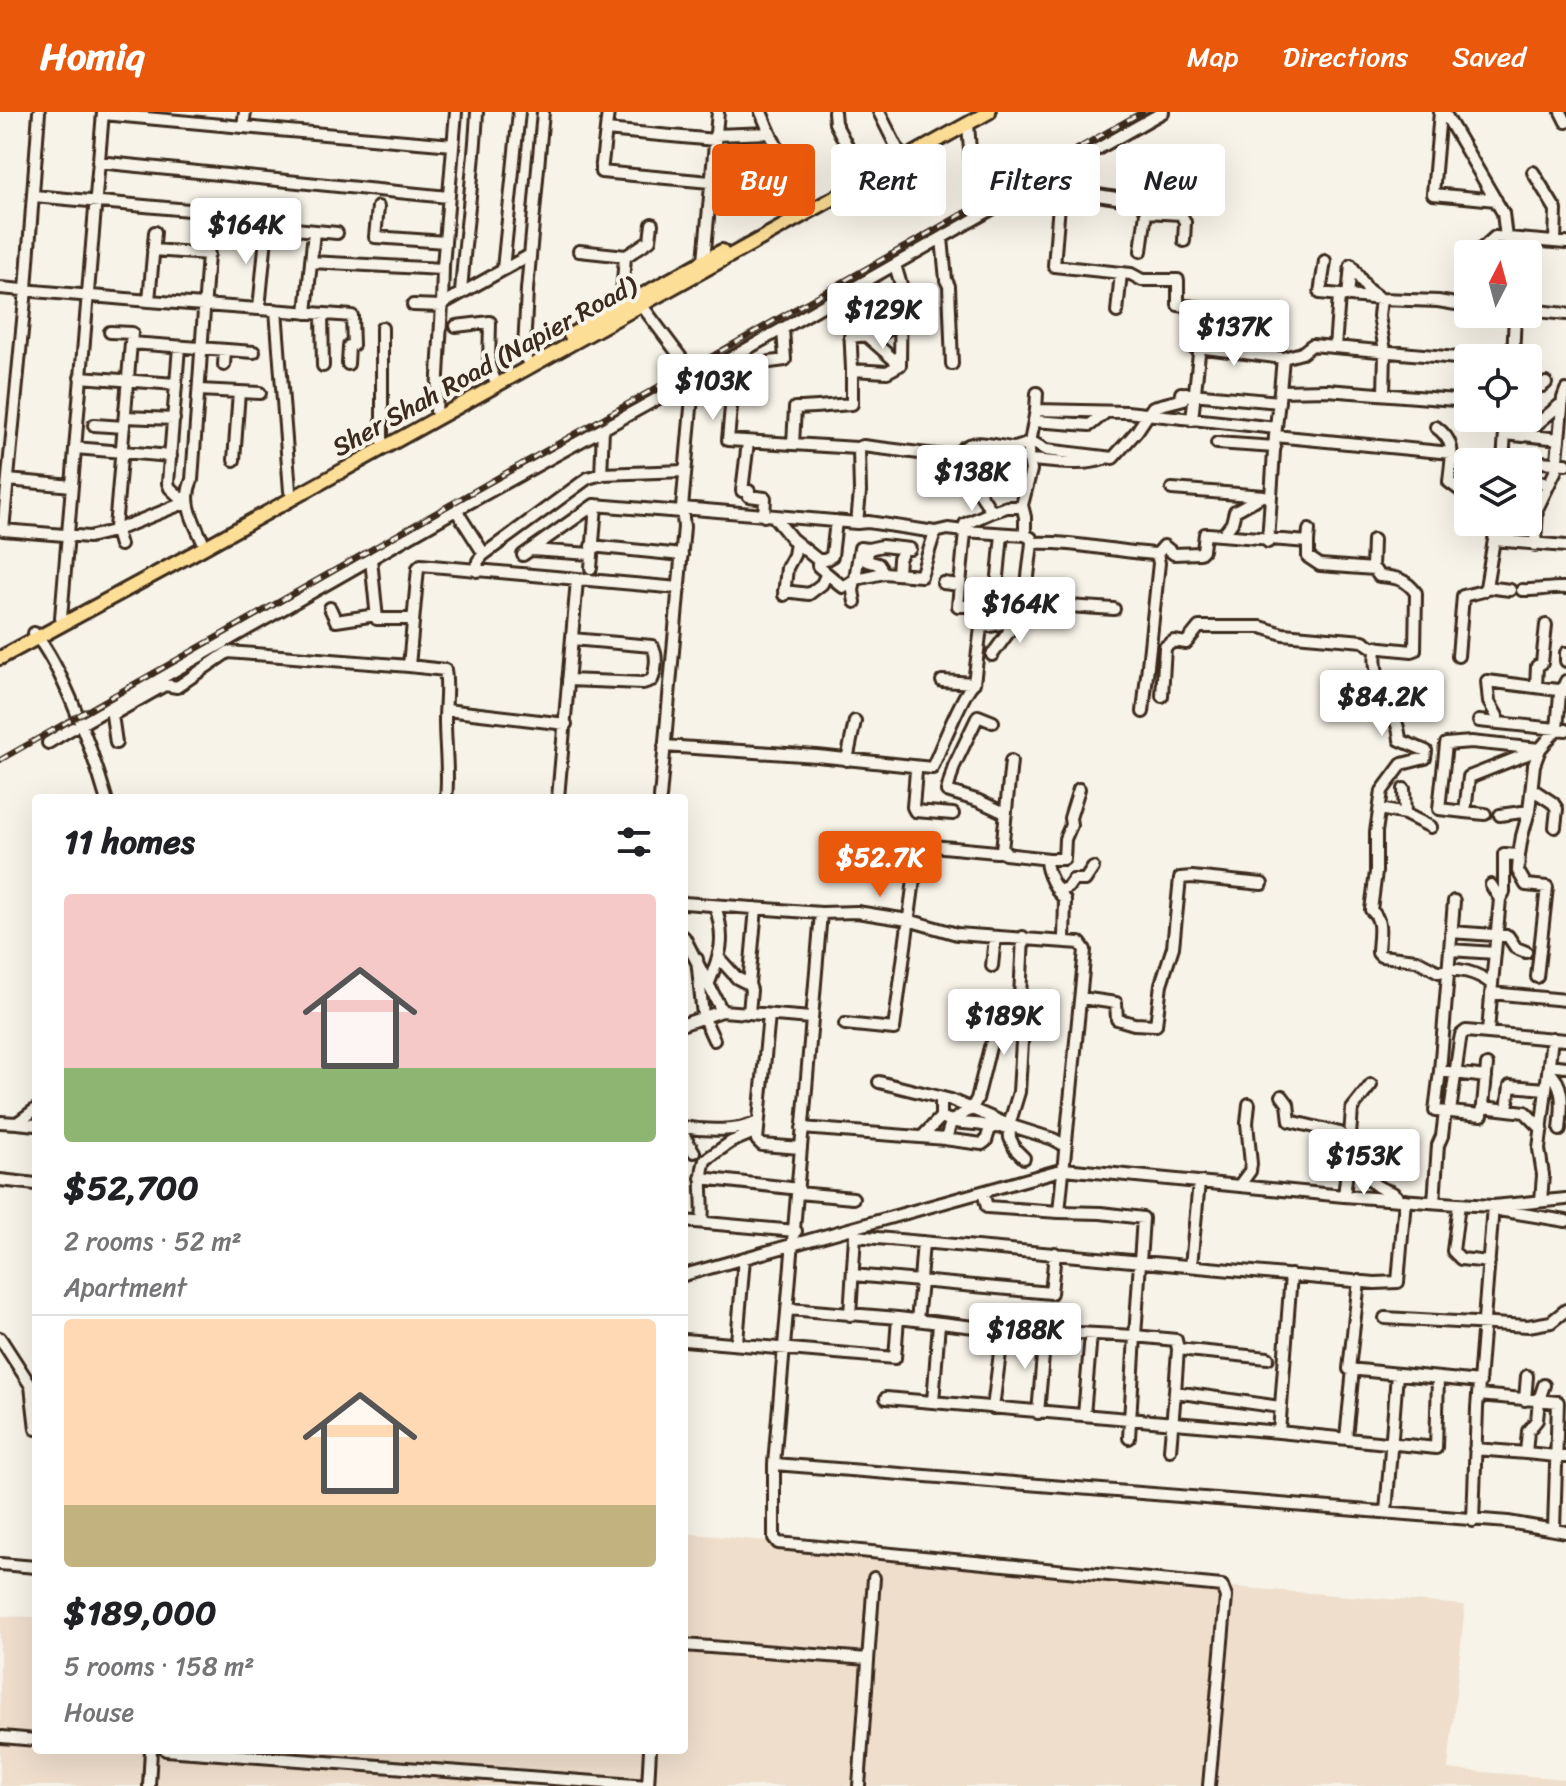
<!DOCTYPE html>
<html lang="en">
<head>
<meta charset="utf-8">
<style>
  body { margin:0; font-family:Sriracha,sans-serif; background:#f6f6f6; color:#202124; height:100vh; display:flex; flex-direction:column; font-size:30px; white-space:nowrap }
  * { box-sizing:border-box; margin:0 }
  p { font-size:26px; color:#757577 }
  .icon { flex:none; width:44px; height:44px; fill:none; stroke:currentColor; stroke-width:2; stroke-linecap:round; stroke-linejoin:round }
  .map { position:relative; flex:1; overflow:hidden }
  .drawer { position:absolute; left:32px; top:682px; width:656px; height:960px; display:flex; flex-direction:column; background:#fff; border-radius:8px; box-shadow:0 8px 32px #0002 }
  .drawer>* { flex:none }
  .top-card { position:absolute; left:712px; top:32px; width:734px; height:72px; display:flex; gap:16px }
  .needle { width:52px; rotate:6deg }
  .fabs { position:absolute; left:1454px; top:128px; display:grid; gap:16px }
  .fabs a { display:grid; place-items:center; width:88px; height:88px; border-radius:8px; background:#fff; box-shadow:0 8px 32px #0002; font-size:40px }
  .price { position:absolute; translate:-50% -68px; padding:0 18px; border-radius:8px; background:#fff; color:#222; font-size:26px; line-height:52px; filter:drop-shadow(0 2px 4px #0008) }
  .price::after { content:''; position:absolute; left:50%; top:48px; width:24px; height:18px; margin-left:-12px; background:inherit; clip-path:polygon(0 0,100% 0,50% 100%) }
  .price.on { background:#ea580c; color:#fff }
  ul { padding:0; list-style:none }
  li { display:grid; align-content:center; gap:16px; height:424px; padding:0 32px }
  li+li { border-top:2px solid #e0e0e0 }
  li span { display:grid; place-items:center; height:248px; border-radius:8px; color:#555 }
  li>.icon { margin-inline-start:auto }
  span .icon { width:144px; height:144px; fill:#fffc; stroke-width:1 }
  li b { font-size:34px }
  h2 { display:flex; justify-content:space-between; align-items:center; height:96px; padding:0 32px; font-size:34px }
  .chip { padding:0 28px; border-radius:8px; background:#fff; box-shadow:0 8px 32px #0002; font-size:28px; line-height:72px }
  .chip.on { background:#ea580c; color:#fff }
  header { display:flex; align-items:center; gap:48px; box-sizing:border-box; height:112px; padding:0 40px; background:#ea580c; color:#fff }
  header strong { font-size:38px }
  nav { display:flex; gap:44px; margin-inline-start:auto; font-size:28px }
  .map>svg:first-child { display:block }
  .built { fill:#efdecc }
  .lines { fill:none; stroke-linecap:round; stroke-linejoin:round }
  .minor-casing { stroke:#3b2a1e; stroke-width:16 }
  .major-casing { stroke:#3b2a1e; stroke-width:18 }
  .minor { stroke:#f7f3e8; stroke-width:10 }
  .major { stroke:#fdde96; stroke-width:12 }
  .rail-casing { stroke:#3b2a1e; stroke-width:6 }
  .rail { stroke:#f7f3e8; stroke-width:3; stroke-dasharray:9; stroke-linecap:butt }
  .labels { text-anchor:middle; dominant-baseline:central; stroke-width:8; stroke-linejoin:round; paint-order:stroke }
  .street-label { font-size:26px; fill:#3b2a1e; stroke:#f7f3e8 }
</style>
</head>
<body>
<header>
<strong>Homiq</strong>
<nav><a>Map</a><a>Directions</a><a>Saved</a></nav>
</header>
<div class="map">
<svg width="1566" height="1674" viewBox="0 0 1566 1674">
  <rect width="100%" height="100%" fill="#f7f3e8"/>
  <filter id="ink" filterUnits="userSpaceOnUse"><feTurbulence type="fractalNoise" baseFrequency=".0125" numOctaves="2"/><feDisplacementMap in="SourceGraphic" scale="16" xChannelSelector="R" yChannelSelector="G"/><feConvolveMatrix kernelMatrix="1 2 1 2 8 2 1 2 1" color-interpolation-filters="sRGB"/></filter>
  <g filter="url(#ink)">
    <path class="built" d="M 684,1421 L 1231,1475 L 1465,1493 L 1448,1657 L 1566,1667 L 1566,1674 L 0,1674 L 0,1504 L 36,1505 L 36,1638 L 684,1638 Z"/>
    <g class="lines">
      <g class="minor-casing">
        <path id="minor" d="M 39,0 L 26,177 L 3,418 L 89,425 L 114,419 L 179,393 L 188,393
          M 245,0 L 243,15 L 453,33
          M 608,0 L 601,60 L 710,70
          M 761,0 L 770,21
          M 834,0 L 835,11 L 862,63
          M 879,0 L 900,42
          M 1163,0 L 1055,61 L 1060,80 L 1054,154 L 1131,162 L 1142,168 L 1178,168 L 1178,193 L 1202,196
          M 1440,0 L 1433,82 L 1496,88
          M 1444,0 L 1503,101 L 1506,126
          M 1561,0 L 1566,10
          M 103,2 L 243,15
          M 968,12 L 973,78
          M 606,18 L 715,28
          M 715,23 L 770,21 L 806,93
          M 98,50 L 448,85
          M 1533,60 L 1556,98 L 1555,130
          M 1059,77 L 1142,90 L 1146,100 L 1181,102 L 1185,110 L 1184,129
          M 34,84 L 211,100 L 192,368 C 182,389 193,408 202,428
          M 378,95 L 375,125 L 445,130
          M 211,109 L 337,121
          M 155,120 L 149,189 L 352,204 L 353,233 L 349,234 L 348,252
          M 942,126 L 946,168 L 949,174 L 952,252
          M 153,138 L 209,142
          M 579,139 L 626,144
          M 1141,139 L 1146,100
          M 1476,142 L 1495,125 L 1566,131
          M 704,148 L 718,0
          M 1325,149 L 1320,181 L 1381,187
          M 311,150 L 442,157
          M 895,153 L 901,173 L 900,253
          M 1351,153 L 1367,177 L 1379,186
          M 503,157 L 519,0
          M 0,176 L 149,189
          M 461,181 C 465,120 474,61 477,0
          M 1348,184 L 1351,153
          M 637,187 L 685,251 L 693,274 L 682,396 L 684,415 L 660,686
          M 413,193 L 442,194 L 443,154 L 456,0
          M 621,194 L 625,145 L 650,128 L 652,112
          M 259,197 L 267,115
          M 276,198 L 290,379
          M 1528,198 L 1566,202
          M 1117,200 L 1121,161
          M 306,201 L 314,119
          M 322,202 L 323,254
          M 850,213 L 852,258 L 887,260 L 900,253
          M 456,214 L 490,210 L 489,253 L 494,266
          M 110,220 L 132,221 L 131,231 L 254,240
          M 850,225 L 883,221 L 900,210
          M 868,225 L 900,253
          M 1190,234 L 1283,246
          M 1335,235 L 1339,184
          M 732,246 L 733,273 L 728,328 L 793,332
          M 1513,246 L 1515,202
          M 526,247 L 524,238 L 527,178 L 543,0
          M 1468,247 L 1312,233 L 1302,241 L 1283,246 L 1280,279 L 1327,278 L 1468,289
          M 770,250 L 785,248 L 783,216
          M 224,253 L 225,238
          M 80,265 L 176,272 L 179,235
          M 696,266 L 1055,61
          M 176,272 L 168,371 L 170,376 L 188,393
          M 1528,272 L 1542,274 L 1546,271
          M 199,278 L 260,281
          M 1280,279 L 1275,324 L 1451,341
          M 1037,281 L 1036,298 L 1127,300 L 1276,316
          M 1181,281 L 1279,290
          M 1384,282 L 1385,239 L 1379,204 L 1381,187 L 1438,189 L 1468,194
          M 1036,298 L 1028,342 L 1031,358 L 1022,393 L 1025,405 L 1025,423 L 1031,426 L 1032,431 L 1026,481 L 1030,489 L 1037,492 L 1114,497
          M 436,299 L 442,192 L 530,143
          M 125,305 L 174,307
          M 1192,308 L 1202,213
          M 1034,309 L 1090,313 L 1106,300
          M 94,313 L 124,315
          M 1436,315 C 1458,331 1451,346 1449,370 L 1468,384
          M 1505,322 L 1523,324 L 1562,291
          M 1524,323 L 1559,327
          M 382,328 L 382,216
          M 748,330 L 742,379 L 749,379 L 749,384 L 765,386 L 764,404
          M 1217,331 L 1275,335
          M 75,336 L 171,344
          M 857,336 L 863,334 L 960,346 L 962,337 C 975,325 997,335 1013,336 C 1019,336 1026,332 1032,330 L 1046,338 L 1113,346 L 1137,319 L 1153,295 L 1184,287 L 1186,281
          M 1026,344 L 1029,348 C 1054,349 1080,355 1104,347
          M 960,346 L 964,357 L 992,400 L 1007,395 L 1022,395
          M 1503,347 L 1566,352
          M 234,348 L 239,280
          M 1503,350 L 1506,306
          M 601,363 L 603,317
          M 8,368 L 72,374
          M 1528,369 L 1549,371
          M 1172,377 L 1264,384
          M 682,396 L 857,411 L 860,380 L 859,338 L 857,336 L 793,332 L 795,296 C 815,296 832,293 852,292 L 852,258
          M 456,398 L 484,442
          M 992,400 L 965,412 L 964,419 L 1025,423
          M 774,405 L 792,427 L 818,448
          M 836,409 L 832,444 L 825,448 L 818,448 L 818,454 L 843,475 L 856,467 L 884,461
          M 857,411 L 868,410 L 935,420
          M 965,420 L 958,494 L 978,494 L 996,486 L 1002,422
          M 1223,423 L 1232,411 L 1235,399 L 1262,384
          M 1494,428 L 1497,410
          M 1510,429 L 1511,410
          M 1268,430 L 1275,324
          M 1308,430 L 1309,418
          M 1032,431 C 1074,429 1115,440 1157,442 L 1164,434 L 1174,442 L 1200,441 L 1203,438 L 1205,422 L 1208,422 L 1308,430 L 1308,445 L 1320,453 L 1374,457 L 1379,464 C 1396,465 1406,467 1416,481 L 1415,538 L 1412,539 L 1372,535 L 1363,529 L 1283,522 L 1261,515 L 1199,515 L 1186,531 L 1174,529 L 1165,535 L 1162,584
          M 120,433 L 115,416 L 131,231
          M 1535,433 L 1537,397 L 1556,358 L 1563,286 L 1566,278
          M 591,434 L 682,443
          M 868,437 L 882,434 L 910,437
          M 531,438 L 591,442
          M 523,443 L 594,393 L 682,400
          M 371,447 L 377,507 L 413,507
          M 591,456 L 596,393
          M 1372,456 L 1373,428
          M 477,459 L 478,449 L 483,443 L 588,366 L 602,362 L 685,359
          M 898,462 L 899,447 L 904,438
          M 943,471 L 960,473
          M 1510,478 L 1486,475 L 1494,428 L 1566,434
          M 1522,478 C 1537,479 1550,475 1566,476
          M 784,479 L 809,482 L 822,472 L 826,463
          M 784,483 L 787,456 L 794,443 L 796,431
          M 855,490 L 853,479 L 860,436 L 868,437 L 867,449 L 878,452 L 884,461 L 921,464 L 935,420 L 948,417 L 964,419
          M 330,496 L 336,509 L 376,503
          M 61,506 L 103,0
          M 981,515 C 1003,513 1016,509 1030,489
          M 34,521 C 63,555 93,641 106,686
          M 1377,535 C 1368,567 1398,597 1400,628 L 1426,639 L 1425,646 L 1402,652 L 1382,679 L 1376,720 L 1376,760 L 1371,798 C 1384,809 1378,825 1378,841 L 1381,844 L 1416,848 L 1439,860 C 1457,854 1478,861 1492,872 L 1488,920
          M 1566,541 L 1566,549
          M 992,543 L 1008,521 L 1011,509
          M 1458,544 L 1463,484 L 1483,479 L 1486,475
          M 568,568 L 643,571 L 652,568 C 656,559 658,542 652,534 L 572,527
          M 942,569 L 974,571
          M 1536,574 L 1537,554 L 1542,551 L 1546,513
          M 446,598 L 566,612
          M 1143,600 L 1159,451 L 1157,442
          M 1479,609 L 1566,618
          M 993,610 L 978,604 L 954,654 L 947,679 L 979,689 L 1005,701
          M 83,611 L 456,398 L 684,272
          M 1497,611 L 1497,604 L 1489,590 L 1487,569 L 1566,579
          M 1471,630 L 1540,637 L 1469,665 L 1465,700 L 1439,697 L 1446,632 Z
          M 48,631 L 73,616
          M 116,631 L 112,603 L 165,573 L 177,575 L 228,540 L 409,554
          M 664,634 L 817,644 L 932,656 C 939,641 964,578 974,571 L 981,515 L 973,495
          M 847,648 L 855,609
          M 913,654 L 916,659 L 913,695 L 915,699 L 953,702
          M 1404,677 L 1405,702
          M 1532,677 L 1553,691 L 1557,697 L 1555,715
          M 446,686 C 449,660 445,635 445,609 C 445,591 448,575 445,558 L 409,554 L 418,456 L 421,453 L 679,476
          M 558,686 L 577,468
          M 1380,697 L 1405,702 L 1431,715
          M 1465,700 L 1485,702
          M 1500,703 L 1529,699
          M 1002,738 L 1011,649
          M 1519,743 L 1518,759 L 1526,773 L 1547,775 L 1537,865
          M 1491,773 L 1500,787
          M 1058,780 L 1068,775 L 1073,768 L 1085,768 L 1093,756
          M 684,791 L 821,801 L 857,800 L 908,808 L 957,822 L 1080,831 L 1085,838 L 1059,1100 L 1101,1101 L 1143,1106 L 1135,1224 L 1176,1228 L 1178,1237 L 1268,1246
          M 821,801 L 774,1352 L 774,1426 L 778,1431 L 1222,1474 L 1226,1485 L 1209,1674
          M 1451,820 L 1508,824 L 1516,836 L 1526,840
          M 684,825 L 722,899
          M 1023,825 L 1019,905 L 1023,913 L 1019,980 L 1009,1013 L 1010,1026 L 1015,1037 L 1024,1046
          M 1064,829 L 1065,788 C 1056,778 1047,763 1046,749 L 1049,747 L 1064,747 L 1065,727 L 1071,713 L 1070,706 L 1079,677
          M 1450,838 L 1495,841
          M 719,846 L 737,866 L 749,872
          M 697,847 L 703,904 L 714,928
          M 992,854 L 995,825
          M 1492,872 L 1500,787 L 1504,780 L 1504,742 L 1519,743 L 1522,724 L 1529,699 L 1534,653 L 1540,637 L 1557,617 L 1560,582 L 1566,569
          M 708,873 C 721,841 726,827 715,794
          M 1491,881 L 1566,888
          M 1081,886 L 1116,891 L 1117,907 L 1134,912 L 1156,913 L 1161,872 L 1173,835 L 1180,766 L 1192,765 L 1262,772
          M 749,901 L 811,906
          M 769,903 L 757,1028 L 762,1033 L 801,1036
          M 684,912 L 722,899 L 749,901 L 751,878 L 749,872 L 756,796
          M 845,912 L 894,917 L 918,738 L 922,733 L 996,740 L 1005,739 L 1005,742 L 1049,747
          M 1487,953 L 1482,1003 L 1450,1000 L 1460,928 L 1461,923 L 1466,919 L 1566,928
          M 1549,953 L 1566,955
          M 1440,959 L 1454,789
          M 1548,959 C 1566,973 1562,996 1560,1018
          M 879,970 L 951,988 L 1009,1013 L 1053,1027 L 1066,1034
          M 1371,973 L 1352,997 L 1348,1050 L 1356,1048 C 1364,1055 1367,1068 1377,1074 C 1386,1080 1394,1078 1399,1088
          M 1282,984 L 1288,992 L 1290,1009 L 1340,1021 L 1342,1044 L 1348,1050 L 1344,1084
          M 1483,995 L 1525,1000 L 1542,1017
          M 1507,998 L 1510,974 L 1546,977
          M 1450,1000 L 1435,999 L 1440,959 L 1486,965
          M 941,1005 C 954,1011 961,1011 975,1012 C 988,1013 996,1018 1009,1013
          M 0,1010 L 17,1011 L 36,997
          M 17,1011 L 36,1013
          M 684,1015 C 706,1019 738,1020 758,1010
          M 802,1016 L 946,1027 L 951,1010 L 972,996 L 977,987 L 990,935 L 1003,907 L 1019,905
          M 684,1024 L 694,1040
          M 922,1025 L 941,1005 L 941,986
          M 944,1027 L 982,1032 L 986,1029 L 990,1016
          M 701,1066 L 799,1077
          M 0,1068 L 36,1072
          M 1239,1074 L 1250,1059 L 1251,1052 L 1247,1011 L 1249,992
          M 983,1080 L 987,1095 L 1059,1100
          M 798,1081 L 853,1086
          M 1541,1089 L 1543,1063 L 1539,1037 L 1552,926
          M 1434,1090 L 1438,1033 L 1442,1024 L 1445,1000
          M 1459,1092 L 1453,1139 L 1461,1147 L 1489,1150
          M 1495,1095 L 1498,1098 L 1566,1109
          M 684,1109 L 796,1119
          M 702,1110 C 705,1089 698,1069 705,1048 L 731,1030 L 757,1019
          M 854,1116 L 855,1124 L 1375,1171 L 1398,1170 L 1405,1088
          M 1191,1154 L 1199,1070
          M 684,1163 L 1064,1057 L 1344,1084 L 1457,1092 L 1493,1094 L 1566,1087
          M 853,1163 L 1051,1181 L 1055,1141
          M 1291,1163 L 1279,1320 L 1436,1336 L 1438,1266
          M 920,1168 L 923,1130
          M 1359,1169 L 1349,1257 L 1480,1270
          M 789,1197 L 898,1206
          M 850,1203 L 855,1124
          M 1385,1206 L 1528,1214 L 1551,1210 L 1566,1198
          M 917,1208 L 921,1170
          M 0,1226 L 31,1274 L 36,1317
          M 684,1228 L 895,1246 L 898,1206 L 983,1216 L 1135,1224 L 1129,1326
          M 737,1230 L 744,1146
          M 1178,1237 L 1175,1280 L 1280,1295
          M 1478,1283 L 1558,1290 L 1554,1417
          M 886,1286 L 1279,1320
          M 1525,1288 L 1527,1264
          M 933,1290 L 939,1211
          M 993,1296 L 1003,1217
          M 1038,1301 L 1045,1221
          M 1084,1303 L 1091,1222
          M 1346,1326 L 1353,1257
          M 1475,1337 L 1526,1341 L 1528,1319 L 1537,1308 L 1539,1288 L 1544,1273
          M 1170,1338 L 1175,1280
          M 1526,1341 L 1566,1345
          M 774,1352 L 1508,1410 L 1566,1420
          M 1386,1400 L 1397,1262
          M 1473,1409 L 1477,1296 L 1493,1094
          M 0,1452 L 36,1455
          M 684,1533 L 868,1547
          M 2,1625 L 36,1628
          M 166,1638 L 648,1674
          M 149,1674 L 151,1638
          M 648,1674 L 650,1638
          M 859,1674 L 874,1466"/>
      </g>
      <g class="major-casing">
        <path id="major" d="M 570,223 L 722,139
          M 0,546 L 194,441 L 989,0"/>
      </g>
      <use href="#minor" class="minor"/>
      <use href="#major" class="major"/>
      <g class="rail-casing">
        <path id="rail" d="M 0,648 L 1142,0"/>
      </g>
      <use href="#rail" class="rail"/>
    </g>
  </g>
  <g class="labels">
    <g class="street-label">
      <text transform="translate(484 254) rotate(-29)">Sher Shah Road (Napier Road)</text>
    </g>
  </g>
</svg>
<div class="fabs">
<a><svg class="needle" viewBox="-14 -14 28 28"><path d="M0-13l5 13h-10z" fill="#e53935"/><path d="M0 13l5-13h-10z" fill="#757577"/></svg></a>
<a><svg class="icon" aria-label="locate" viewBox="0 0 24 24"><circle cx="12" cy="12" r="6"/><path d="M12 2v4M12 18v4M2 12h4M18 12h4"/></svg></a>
<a><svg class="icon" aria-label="layers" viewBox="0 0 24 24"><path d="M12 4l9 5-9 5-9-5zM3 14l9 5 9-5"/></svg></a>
</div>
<b class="price" style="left:246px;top:154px">$164K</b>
<b class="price" style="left:883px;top:239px">$129K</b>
<b class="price" style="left:1234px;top:256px">$137K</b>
<b class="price" style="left:713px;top:310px">$103K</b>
<b class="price" style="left:972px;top:401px">$138K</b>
<b class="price" style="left:1020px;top:533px">$164K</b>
<b class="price" style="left:1382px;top:626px">$84.2K</b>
<b class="price on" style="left:880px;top:787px">$52.7K</b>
<b class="price" style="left:1004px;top:945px">$189K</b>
<b class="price" style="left:1364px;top:1085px">$153K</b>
<b class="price" style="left:1025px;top:1259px">$188K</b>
<div class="top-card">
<a class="chip on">Buy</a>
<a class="chip">Rent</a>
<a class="chip">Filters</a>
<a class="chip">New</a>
</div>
<section class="drawer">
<h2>11 homes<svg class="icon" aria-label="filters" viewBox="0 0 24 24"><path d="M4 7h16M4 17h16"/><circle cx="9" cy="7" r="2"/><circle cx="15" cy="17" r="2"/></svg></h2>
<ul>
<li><span style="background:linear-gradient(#f6c9c9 70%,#8fb573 0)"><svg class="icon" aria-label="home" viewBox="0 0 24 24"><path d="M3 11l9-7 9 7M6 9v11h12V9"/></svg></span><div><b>$52,700</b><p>2 rooms · 52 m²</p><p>Apartment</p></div></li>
<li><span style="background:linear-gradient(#ffd9b3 75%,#c2b280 0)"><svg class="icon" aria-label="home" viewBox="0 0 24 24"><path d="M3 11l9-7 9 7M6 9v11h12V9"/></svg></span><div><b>$189,000</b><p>5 rooms · 158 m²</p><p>House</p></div></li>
</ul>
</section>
</div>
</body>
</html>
